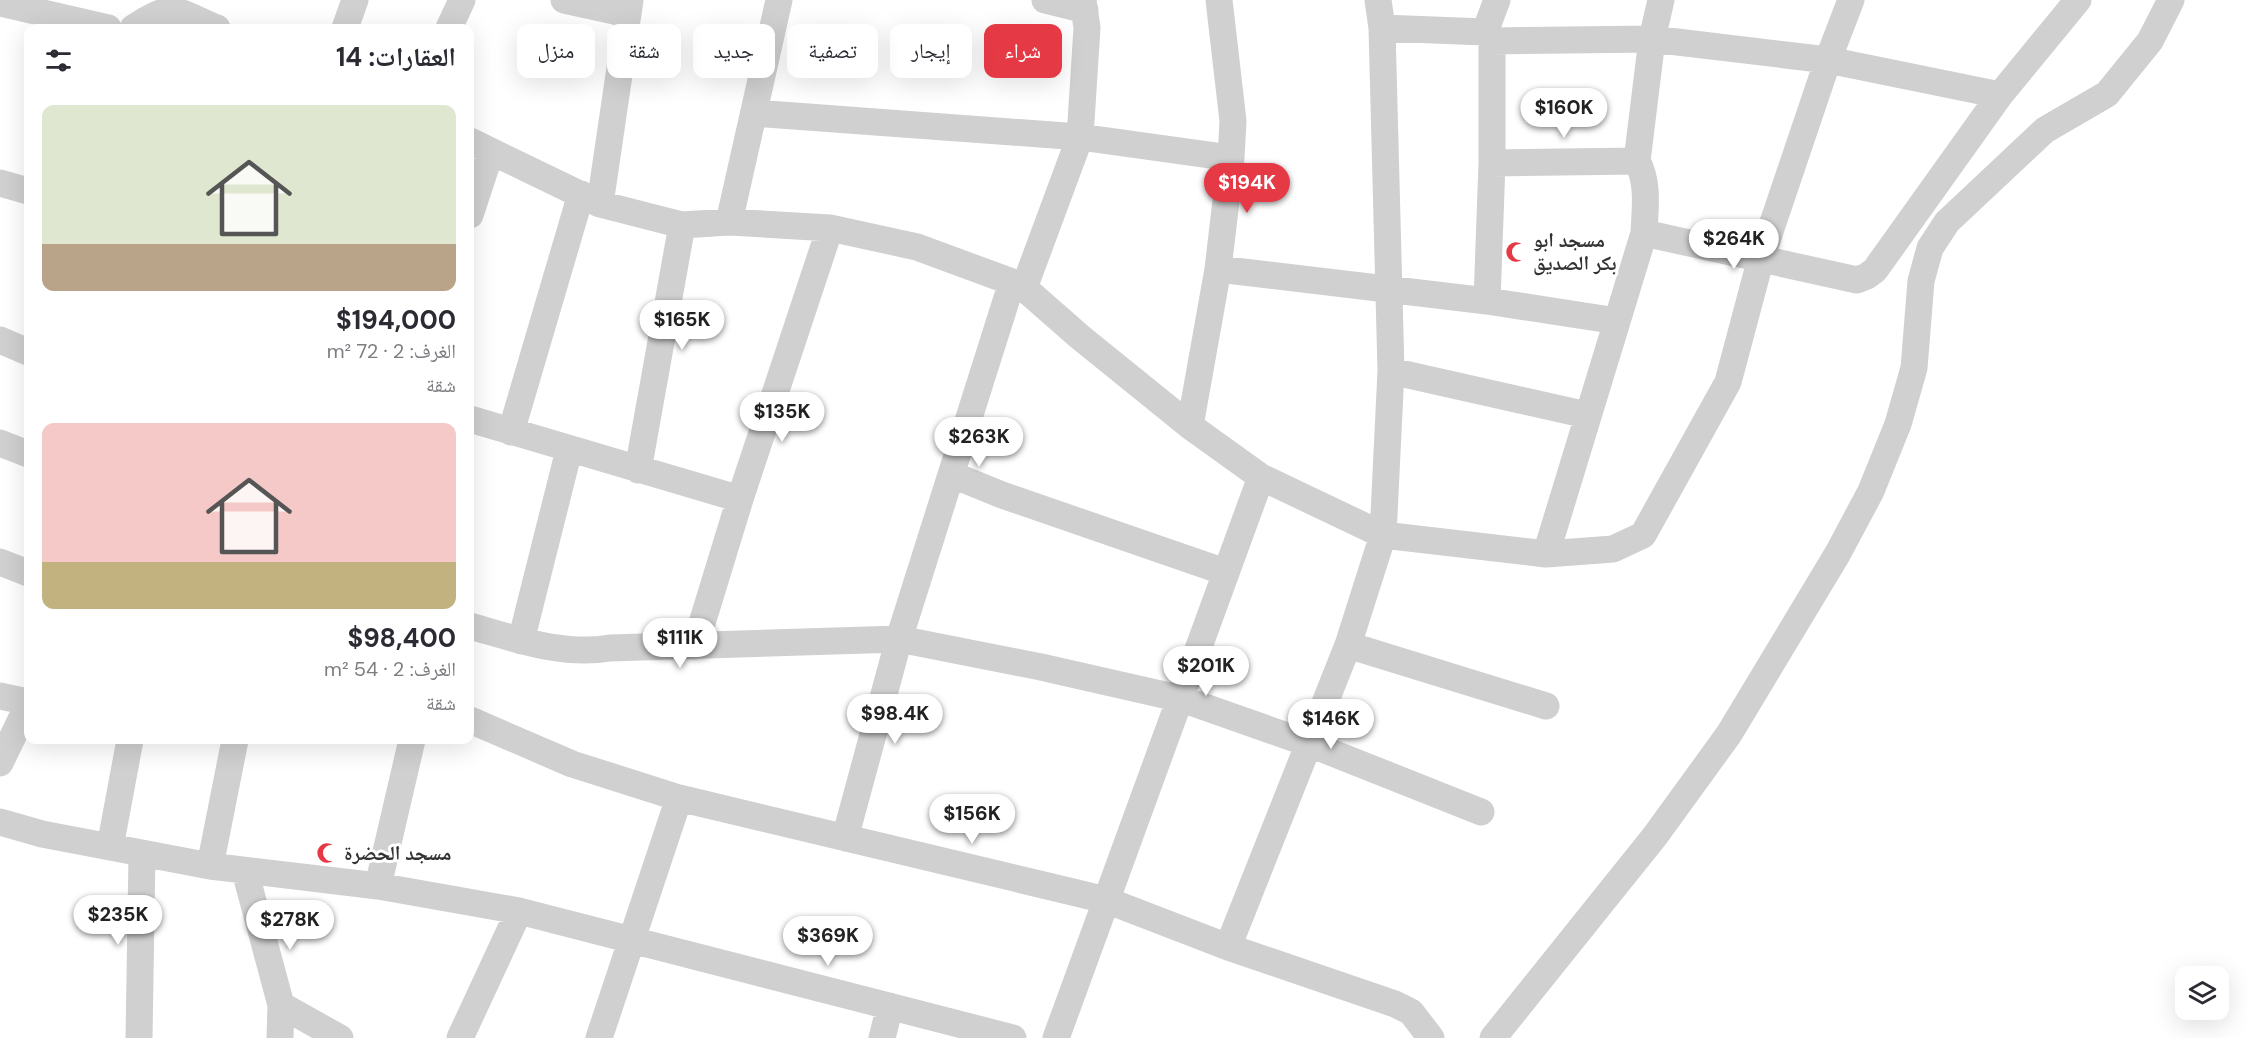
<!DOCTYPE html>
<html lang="ar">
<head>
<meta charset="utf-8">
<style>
  body { margin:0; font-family:"DM Sans","Noto Naskh Arabic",sans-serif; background:#f7f7f7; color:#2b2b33; direction:rtl; height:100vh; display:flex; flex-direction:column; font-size:22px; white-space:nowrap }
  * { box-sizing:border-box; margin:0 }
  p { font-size:20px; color:#7c7c81 }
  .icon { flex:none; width:33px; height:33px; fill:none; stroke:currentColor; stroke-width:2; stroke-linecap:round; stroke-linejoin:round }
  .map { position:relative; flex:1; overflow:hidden; direction:ltr }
  .drawer { position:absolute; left:24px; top:24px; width:450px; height:720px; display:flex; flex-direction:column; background:#fff; border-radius:12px; box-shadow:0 6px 24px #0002; direction:rtl }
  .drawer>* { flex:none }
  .guide { position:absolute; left:492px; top:24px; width:570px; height:54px; direction:rtl; display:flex; gap:12px }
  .fabs { position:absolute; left:2175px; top:966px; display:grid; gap:12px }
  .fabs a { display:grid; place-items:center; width:54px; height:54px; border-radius:12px; background:#fff; box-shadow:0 6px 24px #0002; font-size:30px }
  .price { position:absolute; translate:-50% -51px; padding:0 14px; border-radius:21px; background:#fff; color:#222; font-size:20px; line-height:39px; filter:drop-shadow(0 2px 3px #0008) }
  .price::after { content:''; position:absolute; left:50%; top:36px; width:18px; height:14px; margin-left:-9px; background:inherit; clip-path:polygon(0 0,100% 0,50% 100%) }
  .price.active { background:#e63946; color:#fff }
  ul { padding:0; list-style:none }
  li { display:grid; align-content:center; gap:12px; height:318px; padding:0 18px }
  li span { display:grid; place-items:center; height:186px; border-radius:12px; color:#555 }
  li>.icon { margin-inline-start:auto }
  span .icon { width:108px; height:108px; fill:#fffc; stroke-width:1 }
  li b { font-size:26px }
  h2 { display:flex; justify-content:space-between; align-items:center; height:72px; padding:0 18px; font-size:26px }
  .chip { padding:0 21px; border-radius:12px; background:#fff; box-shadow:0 6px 24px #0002; font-size:21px; line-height:54px }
  .chip.active { background:#e63946; color:#fff }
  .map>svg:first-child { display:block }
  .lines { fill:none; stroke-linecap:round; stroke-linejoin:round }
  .minor { stroke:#d0d0d0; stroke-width:27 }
  .labels { text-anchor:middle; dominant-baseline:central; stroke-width:6; stroke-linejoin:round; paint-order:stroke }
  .poi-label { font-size:20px; font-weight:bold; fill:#333; stroke:#fff; text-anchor:start }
</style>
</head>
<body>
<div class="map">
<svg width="2248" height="1038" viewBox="0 0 2248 1038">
  <rect width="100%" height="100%" fill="#fff"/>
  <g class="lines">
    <path class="minor" d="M 564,0 L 628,14
      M 1045,0 L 1085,10
      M 0,3 L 108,28
      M 133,28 C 175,1 173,10 217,28
      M 345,28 L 355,0
      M 449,28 L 462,0
      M 1382,28 L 1485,32 L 1492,41 L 1652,39 L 1828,60 L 2000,95
      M 1485,32 L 1497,0
      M 754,113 L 1080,137 L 1231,158
      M 470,141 L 600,204 L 682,225 L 729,222 L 830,228 L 917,247 L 1012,282 L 1024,288 L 1080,337 L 1190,426 L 1261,477 L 1383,535 L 1546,554 L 1613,549 L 1643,535 L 1728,382 L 1761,258 L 1828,60 L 1851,0
      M 1492,163 L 1637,161
      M 0,183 L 28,191
      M 600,204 L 630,0
      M 470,215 L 491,151
      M 729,222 L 779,0
      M 1644,233 L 1857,280 L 1867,276 L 1875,270 L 2000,95 L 2078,0
      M 1218,269 L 1487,301 L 1617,321
      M 1024,288 L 1080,137 L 1087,28 L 1083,0
      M 1487,301 L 1492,163 L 1492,41
      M 0,340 L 28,352
      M 1391,371 L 1587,415
      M 470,419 L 740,499
      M 1190,426 L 1218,269 L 1231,158 L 1233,121 L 1219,0
      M 511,432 L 581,194
      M 0,443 L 28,454
      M 638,470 L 682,225
      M 953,475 L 1002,495 L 1225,572
      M 1546,554 L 1644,233 C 1645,209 1649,182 1637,161 L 1652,39 L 1661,0
      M 0,562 L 28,573
      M 470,626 C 516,639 562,656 610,648 L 899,639 L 1041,667 L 1182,699 L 1310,744 L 1481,812
      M 521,641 L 569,450
      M 1348,645 L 1546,706
      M 695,646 L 740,499 L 830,228
      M 0,696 L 28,702
      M 470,720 L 572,764 L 679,798 L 1106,900 L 1228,947 L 1395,1004 L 1411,1012 L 1431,1038
      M 0,763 L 28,705
      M 0,822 L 42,834 L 210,866 L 378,886 L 519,911 L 1013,1038
      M 845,838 L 899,639 L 1012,282
      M 110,847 L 130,740
      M 210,866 L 235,740
      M 245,871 L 281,1005 L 280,1038
      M 378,886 L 412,740
      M 1228,947 L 1348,645 L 1383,535 L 1391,371 L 1382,28 L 1378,0
      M 281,1005 L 340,1038
      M 139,1038 L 142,854
      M 460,1038 L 519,911
      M 599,1038 L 679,798
      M 882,1038 L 890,1006
      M 1056,1038 L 1261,477
      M 1493,1038 L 1655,836 L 1729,734 L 1838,553 L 1871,491 L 1898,424 L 1914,368 L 1921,281 L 1930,248 L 1947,222 L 2045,130 L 2107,94 L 2150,41 L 2171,0"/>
  </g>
  <defs>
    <g id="mosque-bare" transform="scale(1.62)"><path d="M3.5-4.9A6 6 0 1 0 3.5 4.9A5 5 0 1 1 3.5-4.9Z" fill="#e63946" stroke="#fff" stroke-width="2.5" paint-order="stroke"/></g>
  </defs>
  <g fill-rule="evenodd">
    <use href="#mosque-bare" x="1516" y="252"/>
    <use href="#mosque-bare" x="327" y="853"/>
  </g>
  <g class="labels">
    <g class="poi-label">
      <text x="1533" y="240">مسجد ابو<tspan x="1533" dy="23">بكر الصديق</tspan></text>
      <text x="344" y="853">مسجد الحضرة</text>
    </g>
  </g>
</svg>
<div class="fabs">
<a><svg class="icon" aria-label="layers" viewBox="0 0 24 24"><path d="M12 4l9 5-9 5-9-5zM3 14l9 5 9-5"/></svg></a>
</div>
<b class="price" style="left:1564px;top:139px">$160K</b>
<b class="price active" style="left:1247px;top:214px">$194K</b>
<b class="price" style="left:1734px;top:270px">$264K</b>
<b class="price" style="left:682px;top:351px">$165K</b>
<b class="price" style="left:782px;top:443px">$135K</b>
<b class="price" style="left:979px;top:468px">$263K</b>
<b class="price" style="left:680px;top:669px">$111K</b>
<b class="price" style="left:1206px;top:697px">$201K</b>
<b class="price" style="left:895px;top:745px">$98.4K</b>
<b class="price" style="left:1331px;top:750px">$146K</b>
<b class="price" style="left:972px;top:845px">$156K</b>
<b class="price" style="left:118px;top:946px">$235K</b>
<b class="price" style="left:290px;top:951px">$278K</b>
<b class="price" style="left:828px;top:967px">$369K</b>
<div class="guide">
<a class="chip active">شراء</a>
<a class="chip">إيجار</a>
<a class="chip">تصفية</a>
<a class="chip">جديد</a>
<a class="chip">شقة</a>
<a class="chip">منزل</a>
</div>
<section class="drawer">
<h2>العقارات: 14<svg class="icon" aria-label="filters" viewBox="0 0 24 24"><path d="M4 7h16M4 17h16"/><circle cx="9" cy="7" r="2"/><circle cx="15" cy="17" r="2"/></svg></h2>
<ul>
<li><span style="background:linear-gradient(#dfe7d0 75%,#b9a48a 0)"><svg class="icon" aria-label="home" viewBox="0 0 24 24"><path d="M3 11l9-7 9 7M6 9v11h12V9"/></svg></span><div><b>$194,000</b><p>الغرف: 2 · 72 m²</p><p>شقة</p></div></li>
<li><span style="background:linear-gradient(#f6c9c9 75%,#c2b280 0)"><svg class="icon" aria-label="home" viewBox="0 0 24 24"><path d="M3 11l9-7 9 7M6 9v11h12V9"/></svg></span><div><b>$98,400</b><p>الغرف: 2 · 54 m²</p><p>شقة</p></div></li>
</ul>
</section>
</div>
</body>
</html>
